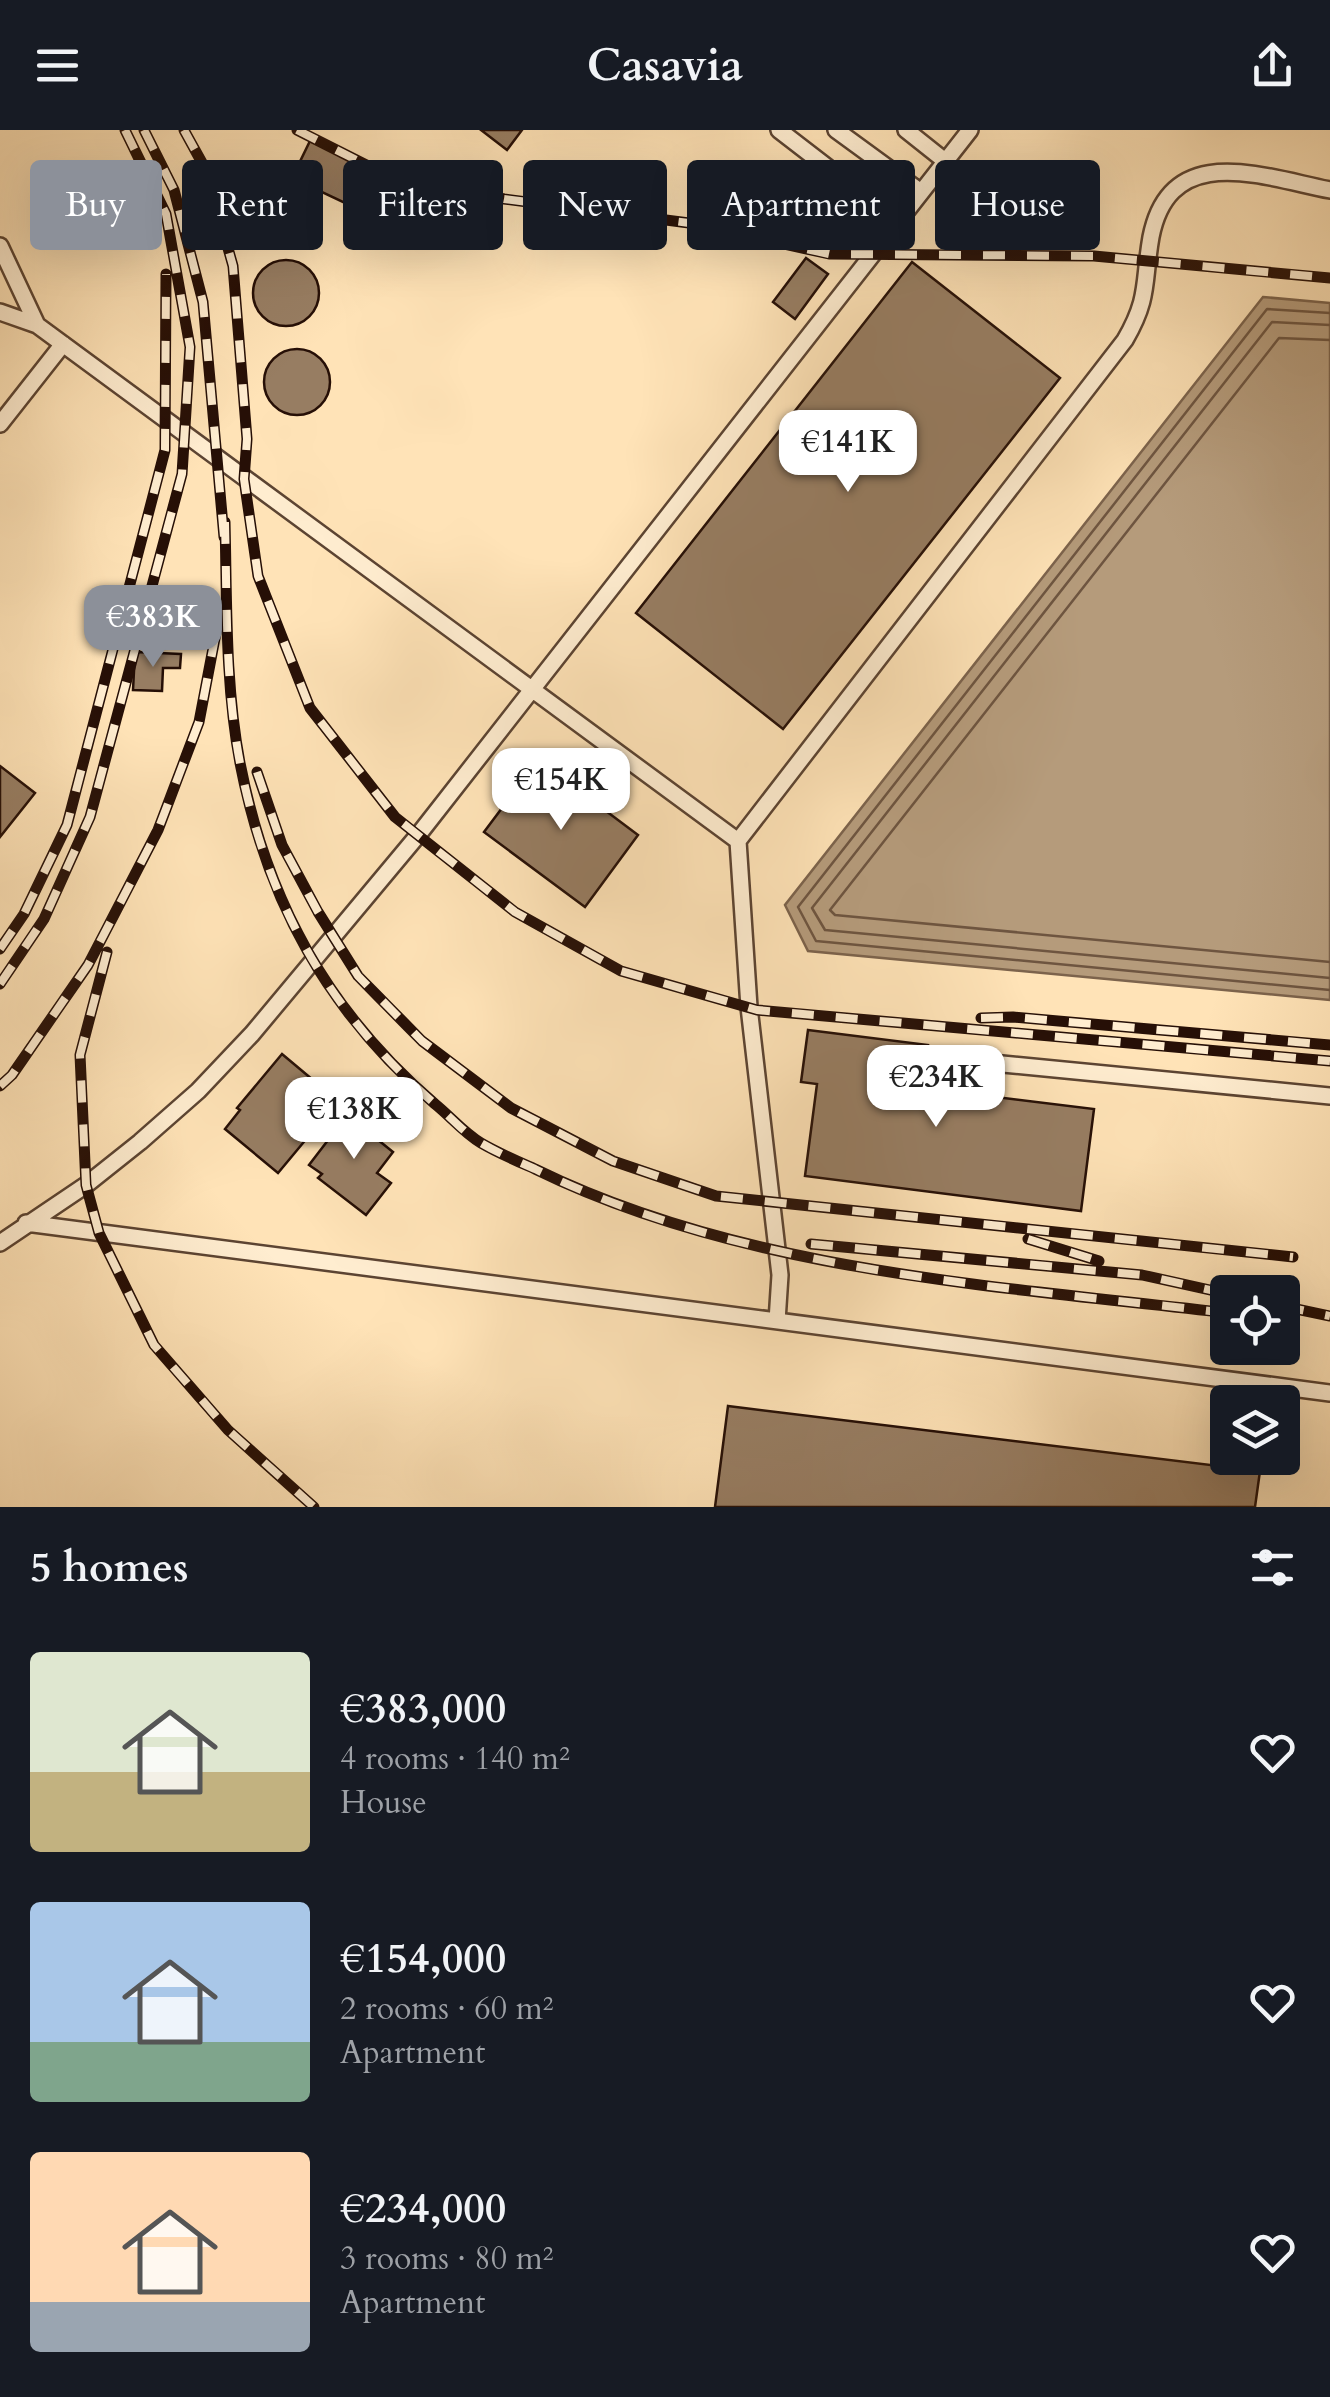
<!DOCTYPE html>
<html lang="en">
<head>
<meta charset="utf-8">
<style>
  body { margin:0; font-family:Cardo,serif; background:#242831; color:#f1f3f6; height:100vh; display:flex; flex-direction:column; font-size:38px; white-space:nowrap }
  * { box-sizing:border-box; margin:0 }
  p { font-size:32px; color:#9ea1a6 }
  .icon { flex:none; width:55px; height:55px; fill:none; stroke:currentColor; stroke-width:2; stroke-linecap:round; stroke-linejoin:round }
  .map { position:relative; height:1377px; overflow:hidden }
  .panel { display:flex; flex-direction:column; background:#171b24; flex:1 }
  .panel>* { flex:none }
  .banner { position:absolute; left:30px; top:30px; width:1270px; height:90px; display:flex; gap:20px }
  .tools { position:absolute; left:1210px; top:1145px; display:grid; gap:20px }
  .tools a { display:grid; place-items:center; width:90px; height:90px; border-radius:10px; background:#171b24; box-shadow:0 10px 40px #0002; font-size:50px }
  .price { position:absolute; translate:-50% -85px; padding:0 22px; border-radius:20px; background:#fff; color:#222; font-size:32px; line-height:65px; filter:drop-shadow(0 2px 5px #0008) }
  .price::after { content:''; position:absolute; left:50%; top:60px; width:30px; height:22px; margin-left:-15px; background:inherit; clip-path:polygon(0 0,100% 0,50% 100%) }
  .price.active { background:#8c9099; color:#fff }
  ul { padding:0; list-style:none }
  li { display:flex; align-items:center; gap:30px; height:250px; padding:0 30px }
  li span { display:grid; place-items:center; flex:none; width:280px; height:200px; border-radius:10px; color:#555 }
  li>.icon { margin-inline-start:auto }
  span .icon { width:120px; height:120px; fill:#fffc; stroke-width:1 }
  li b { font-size:42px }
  h2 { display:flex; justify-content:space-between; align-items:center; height:120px; padding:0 30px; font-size:42px }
  .pill { padding:0 35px; border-radius:10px; background:#171b24; box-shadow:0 10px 40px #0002; font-size:35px; line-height:90px }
  .pill.active { background:#8c9099; color:#fff }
  header { display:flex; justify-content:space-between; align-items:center; height:130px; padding:0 30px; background:#171b24; font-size:45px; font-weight:700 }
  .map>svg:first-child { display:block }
  .water { fill:#b59b7b; stroke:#7c634c; stroke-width:2.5 }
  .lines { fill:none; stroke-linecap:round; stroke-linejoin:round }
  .shore { stroke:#6e5540; stroke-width:2.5 }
  .building { fill:#977d62; stroke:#260f06; stroke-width:2.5 }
  .service-casing { stroke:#5c4432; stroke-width:20 }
  .service { stroke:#ffedd0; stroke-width:15 }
  .rail-casing { stroke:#260f06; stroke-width:11 }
  .rail { stroke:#ffedd0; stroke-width:8; stroke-dasharray:22; stroke-linecap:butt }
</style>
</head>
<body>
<header><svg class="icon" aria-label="menu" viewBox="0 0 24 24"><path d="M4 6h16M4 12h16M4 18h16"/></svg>Casavia<svg class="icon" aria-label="share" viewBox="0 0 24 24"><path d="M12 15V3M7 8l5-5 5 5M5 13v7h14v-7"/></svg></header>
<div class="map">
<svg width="1330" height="1377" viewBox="0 0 1330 1377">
  <rect width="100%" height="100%" fill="#ffe3b7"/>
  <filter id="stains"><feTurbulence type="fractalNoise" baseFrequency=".002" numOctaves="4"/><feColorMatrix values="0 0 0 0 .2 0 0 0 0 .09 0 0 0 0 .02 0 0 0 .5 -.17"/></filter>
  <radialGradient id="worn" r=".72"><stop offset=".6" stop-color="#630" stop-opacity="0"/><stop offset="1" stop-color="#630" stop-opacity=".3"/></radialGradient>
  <path class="water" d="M 1263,167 L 1330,173 L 1330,870 L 808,821 L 785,775 Z"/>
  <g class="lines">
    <path class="shore" d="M 1330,183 L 1267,179 L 798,777 L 816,811 L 1330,860
      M 1330,195 L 1272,192 L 812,778 L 825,800 L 1330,848
      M 1330,210 L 1279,208 L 830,780 L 835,785 L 1330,832"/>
  </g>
  <path class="building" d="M 481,0 L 522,0 L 507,20 Z
    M 310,11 L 431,66 L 415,106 L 292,48 Z
    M 806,128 L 828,144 L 795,189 L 773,172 Z
    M253 163a33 33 0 1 1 66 0a33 33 0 1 1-66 0Z
    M 912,132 L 1060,248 L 783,599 L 636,483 Z
    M264 252a33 33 0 1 1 66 0a33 33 0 1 1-66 0Z
    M 135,522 L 181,524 L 180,538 L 163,538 L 162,561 L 133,560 Z
    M 538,630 L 638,705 L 585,777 L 484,702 Z
    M 0,636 L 35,663 L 0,707 Z
    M 808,900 L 928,915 L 923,958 L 1094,979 L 1081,1081 L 805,1046 L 817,954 L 801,952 Z
    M 282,924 L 338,971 L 278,1043 L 225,999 L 240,980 L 237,978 Z
    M 355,975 L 375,991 L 367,1001 L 393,1022 L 377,1043 L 391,1053 L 366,1085 L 318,1048 L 322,1044 L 309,1035 Z
    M 728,1276 L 1260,1341 L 1255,1377 L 715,1377 Z"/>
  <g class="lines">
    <g class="service-casing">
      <path id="service" d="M 779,0 L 897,91
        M 836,0 L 921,62
        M 906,0 L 945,31
        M 0,116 L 37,195
        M 0,182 L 37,195 L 738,711 L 749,877 L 780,1145 L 777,1191
        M 0,294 L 63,214
        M 738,711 L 1125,210 C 1150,167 1143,152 1151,107 C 1170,10 1263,47 1330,60
        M 982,932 L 1330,966
        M 26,1093 L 1330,1263
        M 0,1113 L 86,1055 L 140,1012 L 198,961 L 252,904 L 419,704 L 970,0"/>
    </g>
    <use href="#service" class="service"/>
    <g class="rail-casing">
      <path id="rail" d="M 144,0 L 174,60 L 203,172 L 224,407
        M 184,0 L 206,40 L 233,136 L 247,309 L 244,349 L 258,446 L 310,578 L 395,687 L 515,782 L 621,841 L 757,880 L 1330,931
        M 297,0 L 384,44 L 504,69 L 689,93 L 829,124 L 1094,126 L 1330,148
        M 225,392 C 227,472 225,554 240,633 C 267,772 328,882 435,974 C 450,986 464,1003 481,1013 C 498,1023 517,1031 535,1039 C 745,1142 998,1156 1228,1183
        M 257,642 L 282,715 L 318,782 L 358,846 L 422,911 L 511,978 L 613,1031 L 716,1066 L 1293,1127
        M 0,819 L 24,784 L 67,695 L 165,320 L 166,144
        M 107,822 L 80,925 L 86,1055 L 99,1103 L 154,1215 L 228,1300 L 314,1377
        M 0,854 L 44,789 L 90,687 L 182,344 L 190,217 L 166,84 L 125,0
        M 981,888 L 1013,887 L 1330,915
        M 0,956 L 12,945 L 88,835 L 158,700 L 199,592 L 219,487
        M 1028,1109 L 1099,1131
        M 811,1114 L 1142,1145 L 1228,1164
        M 1282,1176 L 1330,1186"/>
    </g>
    <use href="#rail" class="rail"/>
  </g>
  <rect width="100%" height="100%" filter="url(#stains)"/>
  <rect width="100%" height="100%" fill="url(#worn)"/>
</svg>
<div class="tools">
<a><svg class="icon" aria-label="locate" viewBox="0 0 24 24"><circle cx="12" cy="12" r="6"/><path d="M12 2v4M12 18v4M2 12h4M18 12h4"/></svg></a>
<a><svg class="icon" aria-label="layers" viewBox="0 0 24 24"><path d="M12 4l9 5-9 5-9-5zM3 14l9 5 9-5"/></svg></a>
</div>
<b class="price" style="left:848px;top:365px">€141K</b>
<b class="price active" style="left:153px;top:540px">€383K</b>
<b class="price" style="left:561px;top:703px">€154K</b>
<b class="price" style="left:936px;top:1000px">€234K</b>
<b class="price" style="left:354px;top:1032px">€138K</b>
<div class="banner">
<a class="pill active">Buy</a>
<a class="pill">Rent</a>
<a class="pill">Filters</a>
<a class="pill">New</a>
<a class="pill">Apartment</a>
<a class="pill">House</a>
</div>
</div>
<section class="panel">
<h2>5 homes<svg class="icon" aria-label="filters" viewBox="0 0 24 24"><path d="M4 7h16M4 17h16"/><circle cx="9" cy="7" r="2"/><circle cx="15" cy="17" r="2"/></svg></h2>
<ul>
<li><span style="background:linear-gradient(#dfe7d0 60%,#c2b280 0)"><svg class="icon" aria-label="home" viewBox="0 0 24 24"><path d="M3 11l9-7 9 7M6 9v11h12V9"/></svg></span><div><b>€383,000</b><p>4 rooms · 140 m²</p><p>House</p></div><svg class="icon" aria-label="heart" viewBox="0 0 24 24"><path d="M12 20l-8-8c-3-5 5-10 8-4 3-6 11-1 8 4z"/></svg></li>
<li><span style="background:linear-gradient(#a9c7e8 70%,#7fa58c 0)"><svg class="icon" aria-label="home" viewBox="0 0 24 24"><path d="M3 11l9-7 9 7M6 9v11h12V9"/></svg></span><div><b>€154,000</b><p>2 rooms · 60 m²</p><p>Apartment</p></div><svg class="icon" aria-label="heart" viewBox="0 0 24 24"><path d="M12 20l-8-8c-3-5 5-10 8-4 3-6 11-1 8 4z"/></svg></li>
<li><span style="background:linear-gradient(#ffd9b3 75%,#9aa5b1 0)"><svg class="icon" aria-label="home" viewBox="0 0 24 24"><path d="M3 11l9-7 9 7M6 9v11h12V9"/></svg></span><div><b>€234,000</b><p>3 rooms · 80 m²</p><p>Apartment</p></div><svg class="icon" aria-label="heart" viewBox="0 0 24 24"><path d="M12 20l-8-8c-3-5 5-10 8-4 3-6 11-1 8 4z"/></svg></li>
</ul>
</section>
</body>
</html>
